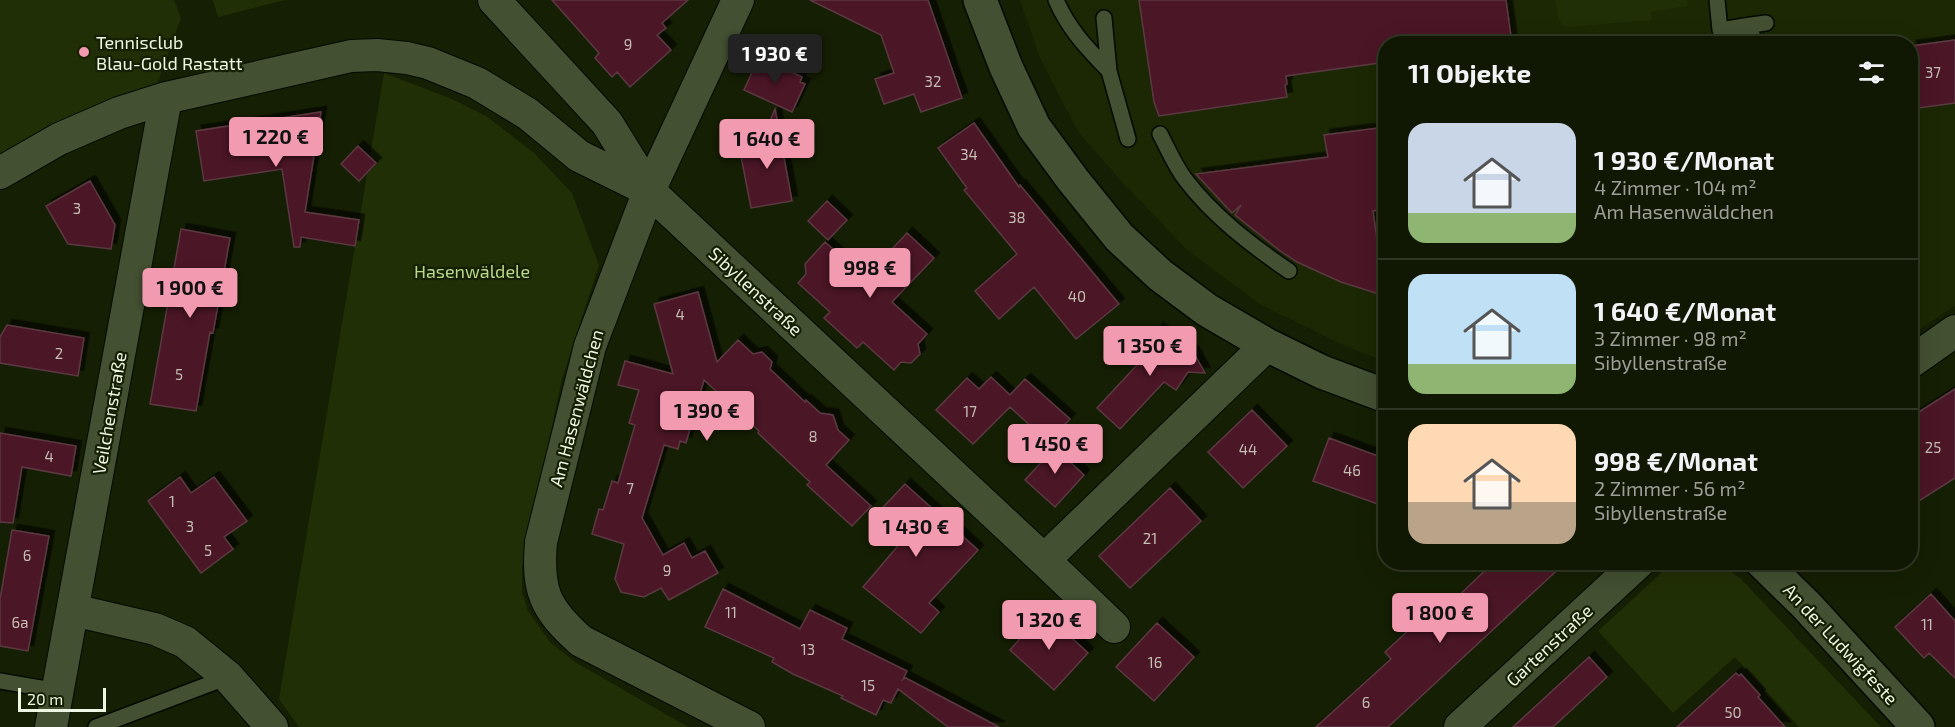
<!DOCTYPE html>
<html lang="de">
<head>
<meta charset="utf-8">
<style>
  body { margin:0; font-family:"Exo 2",sans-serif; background:#19200c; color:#f1f3f6; height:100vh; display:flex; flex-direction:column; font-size:22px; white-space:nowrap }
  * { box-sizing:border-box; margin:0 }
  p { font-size:20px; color:#9c9f99 }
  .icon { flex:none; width:33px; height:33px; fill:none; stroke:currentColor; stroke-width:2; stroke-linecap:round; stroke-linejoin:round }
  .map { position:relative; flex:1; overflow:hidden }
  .sheet { position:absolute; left:1378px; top:36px; width:540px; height:534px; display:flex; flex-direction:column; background:#101702; border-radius:24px; box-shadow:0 6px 24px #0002,0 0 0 2px #303624 }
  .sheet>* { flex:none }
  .scale { position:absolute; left:18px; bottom:15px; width:88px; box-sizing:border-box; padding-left:6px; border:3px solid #edf5e3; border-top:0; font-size:16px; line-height:21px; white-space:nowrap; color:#edf5e3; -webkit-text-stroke:4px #151f03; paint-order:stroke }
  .price { position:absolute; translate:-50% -51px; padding:0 14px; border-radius:6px; background:#f29ab0; color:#111; font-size:20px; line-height:39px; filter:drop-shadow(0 2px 3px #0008) }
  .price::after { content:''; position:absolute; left:50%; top:36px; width:18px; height:14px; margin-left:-9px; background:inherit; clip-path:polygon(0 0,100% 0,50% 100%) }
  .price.active { background:#222; color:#fff }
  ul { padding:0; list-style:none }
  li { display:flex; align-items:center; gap:18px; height:150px; padding:0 30px }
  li+li { border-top:2px solid #303624 }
  li span { display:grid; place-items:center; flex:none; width:168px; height:120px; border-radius:18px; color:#555 }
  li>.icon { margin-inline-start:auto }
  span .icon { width:72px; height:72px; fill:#fffc; stroke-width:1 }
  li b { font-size:26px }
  h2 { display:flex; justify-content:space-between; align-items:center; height:72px; padding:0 30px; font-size:26px }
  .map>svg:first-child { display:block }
  .built { fill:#1b2803 }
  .green { fill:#212f06 }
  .building { fill:#4b1728; stroke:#5b3942; stroke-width:1.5; filter:url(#shadow) }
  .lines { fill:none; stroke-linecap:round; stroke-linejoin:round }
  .service-casing { stroke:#030900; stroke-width:18 }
  .minor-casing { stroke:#030900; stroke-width:34 }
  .tertiary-casing { stroke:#030900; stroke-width:36 }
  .service { stroke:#435032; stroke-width:15 }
  .minor { stroke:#435032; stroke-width:32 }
  .tertiary { stroke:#435032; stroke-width:33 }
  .poi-dot { fill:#f29ab0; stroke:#151f03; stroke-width:2 }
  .labels { text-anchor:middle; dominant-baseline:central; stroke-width:4.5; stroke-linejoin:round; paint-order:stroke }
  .number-label { font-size:15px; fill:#c4beb4 }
  .poi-label { font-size:18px; fill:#edf5e3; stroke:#151f03; text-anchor:start }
  .park-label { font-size:18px; fill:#b9d98a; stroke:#151f03 }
  .street-label { font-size:18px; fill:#edf5e3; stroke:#151f03 }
</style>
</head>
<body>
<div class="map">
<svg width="1955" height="727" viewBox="0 0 1955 727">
  <defs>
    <filter id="shadow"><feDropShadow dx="5.5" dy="-5.5" stdDeviation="0" flood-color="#0009"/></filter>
  </defs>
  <rect width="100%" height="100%" fill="#151f03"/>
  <path class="built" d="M 1020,0 L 1955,0 L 1955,306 L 1911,334 L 1911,44 L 1386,44 L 1386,362 L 1341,344 L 1261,305 L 1187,250 L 1124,184 L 1078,132 L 1039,56 Z"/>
  <path class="green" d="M 0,0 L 174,0 L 181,18 L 156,87 L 0,161 Z
    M 213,0 L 285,0 L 218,17 Z
    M 1555,0 L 1687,0 L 1688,6 L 1651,12 L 1652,20 L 1569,27 L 1562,25 L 1558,17 Z
    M 384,73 L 452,99 L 486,116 L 534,153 L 572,193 L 599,265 L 562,379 L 522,568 L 522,591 L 528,611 L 550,642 L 575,662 L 688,727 L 299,727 L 279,699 Z
    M 1672,563 L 1718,563 L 1740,578 L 1881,727 L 1799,727 L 1735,657 L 1673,713 L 1598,631 Z"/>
  <path class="building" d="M 552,0 L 688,0 L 662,23 L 666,28 L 657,35 L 671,50 L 630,87 L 617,72 L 612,77 L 595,58 L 599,53 Z
    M 810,0 L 928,0 L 962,98 L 921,112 L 914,94 L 884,104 L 875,79 L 894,73 L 881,35 Z
    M 1139,0 L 1506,0 L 1512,44 L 1386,44 L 1386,62 L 1286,76 L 1287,84 L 1285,85 L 1287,97 L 1159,116 L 1154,102 Z
    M 1955,40 L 1955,103 L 1911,109 L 1911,46 Z
    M 759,57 L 802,77 L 800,82 L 805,84 L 792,112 L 744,90 Z
    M 775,109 L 792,201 L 751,208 L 740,151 L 759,148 Z
    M 321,112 L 305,212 L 359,220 L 355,246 L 301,237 L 300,247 L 294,247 L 282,169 L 204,181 L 196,131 Z
    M 974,123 L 1019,187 L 1020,185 L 1119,304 L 1076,339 L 1034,287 L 999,319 L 975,291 L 1017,254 L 964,190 L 967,188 L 938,148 Z
    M 1386,127 L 1386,209 L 1373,211 L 1385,296 L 1341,282 L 1297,262 L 1279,250 L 1235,215 L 1241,205 L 1232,213 L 1196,174 L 1328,157 L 1324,135 Z
    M 358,146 L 376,163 L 359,181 L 341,164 Z
    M 90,181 L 115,225 L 111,249 L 68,244 L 46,206 Z
    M 827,201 L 847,220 L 828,240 L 808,221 Z
    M 181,229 L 230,238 L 213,333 L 210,332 L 196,411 L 150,404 Z
    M 907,233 L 934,258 L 892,302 L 927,334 L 918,344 L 920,354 L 911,363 L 901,362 L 894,370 L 863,342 L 857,348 L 824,318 L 830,312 L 798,283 L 806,274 L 805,264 L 825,242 L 865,278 Z
    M 698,292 L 717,362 L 738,340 L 753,354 L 762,352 L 772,362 L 770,369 L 805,402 L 806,400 L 820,413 L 833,415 L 838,430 L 849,440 L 826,465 L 871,506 L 852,526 L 807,485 L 810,482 L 758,433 L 759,431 L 704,380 L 686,443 L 680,441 L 678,449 L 664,445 L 642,518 L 663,555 L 684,543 L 692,558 L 705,551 L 718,573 L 669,600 L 661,588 L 644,597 L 621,592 L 615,579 L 624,544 L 592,534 L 599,509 L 603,510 L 612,481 L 618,483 L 635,425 L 629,423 L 639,390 L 618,385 L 625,361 L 673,374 L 654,304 Z
    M 7,325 L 84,338 L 78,376 L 0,363 L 0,337 Z
    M 1158,328 L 1193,352 L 1205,373 L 1188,372 L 1176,390 L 1164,382 L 1120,429 L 1097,408 L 1138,364 L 1135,362 Z
    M 991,377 L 1010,395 L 1025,379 L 1070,419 L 1048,442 L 1010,407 L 973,444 L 936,410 L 967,378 L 979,389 Z
    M 1955,389 L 1955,478 L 1911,506 L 1911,417 Z
    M 1252,410 L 1287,446 L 1243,488 L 1208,452 Z
    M 0,433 L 76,446 L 71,476 L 22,467 L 13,523 L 0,522 Z
    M 1066,435 L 1069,461 L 1084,475 L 1055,507 L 1025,480 Z
    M 1329,438 L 1386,459 L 1386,507 L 1313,481 Z
    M 180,477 L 191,493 L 214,477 L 247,521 L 224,537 L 233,549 L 201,573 L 148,501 Z
    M 905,484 L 978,550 L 929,603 L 939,612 L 921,633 L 863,587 L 897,547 L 870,521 Z
    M 1170,488 L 1201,521 L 1130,588 L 1099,556 Z
    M 12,530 L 49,536 L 28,651 L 0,646 L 0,599 Z
    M 1494,562 L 1566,562 L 1388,727 L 1316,727 L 1391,659 L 1385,652 L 1424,616 L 1430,623 Z
    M 723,589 L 800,629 L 810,610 L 847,628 L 842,639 L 907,671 L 902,681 L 904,677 L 999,727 L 948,727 L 898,689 L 891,703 L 883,700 L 876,715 L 841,698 L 843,696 L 793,674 L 772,662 L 774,658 L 705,627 Z
    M 1931,594 L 1955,621 L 1955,678 L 1929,653 L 1924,658 L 1895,627 Z
    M 1044,612 L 1088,653 L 1054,690 L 1010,650 Z
    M 1157,623 L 1194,657 L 1154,701 L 1116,667 Z
    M 1589,657 L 1607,677 L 1553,727 L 1513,727 Z
    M 1736,673 L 1739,676 L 1741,674 L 1760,695 L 1758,697 L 1785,727 L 1677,727 Z"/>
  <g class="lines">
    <g class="service-casing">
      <path id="service" d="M 1056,0 C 1069,30 1087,48 1109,71
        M 1717,0 L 1720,30 L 1751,25
        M 1104,18 L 1109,71 L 1128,139
        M 1753,44 L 1751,25 L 1766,23
        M 1160,134 C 1168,149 1175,166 1185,179 C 1213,216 1251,245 1289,271
        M 0,681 L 58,691
        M 96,727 L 228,677"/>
    </g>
    <g class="minor-casing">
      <path id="minor" d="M 494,0 L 607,123 L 649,191 L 1044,560 L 1267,345
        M 738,0 L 649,191 L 590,346 L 541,542 C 537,590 544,608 581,641 L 749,727
        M 0,173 L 59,139 L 119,113 L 166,98 L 351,56 L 377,55 L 407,58 L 428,63 L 477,83 L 528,114 L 579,156 L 648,190
        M 1911,362 L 1955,331
        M 1044,560 L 1114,627
        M 73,610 L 155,629 L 185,642 L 228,677 L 272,727
        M 51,727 L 166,98
        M 1460,727 L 1639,562"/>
    </g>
    <g class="tertiary-casing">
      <path id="tertiary" d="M 980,0 L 1006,67 L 1034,127 L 1073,180 L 1119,237 L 1160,275 L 1207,310 L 1267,345 L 1322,372 L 1386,396
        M 1762,562 L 1806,605 L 1918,727"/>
    </g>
    <use href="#service" class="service"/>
    <use href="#minor" class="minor"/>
    <use href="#tertiary" class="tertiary"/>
  </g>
  <circle class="poi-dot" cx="84" cy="52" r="6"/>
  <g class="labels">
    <g class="number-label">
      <text x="628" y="44">9</text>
      <text x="1933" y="72">37</text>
      <text x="933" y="81">32</text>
      <text x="969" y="154">34</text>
      <text x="77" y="208">3</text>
      <text x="1017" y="217">38</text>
      <text x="1077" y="296">40</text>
      <text x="680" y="314">4</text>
      <text x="59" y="353">2</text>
      <text x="179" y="374">5</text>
      <text x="970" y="411">17</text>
      <text x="813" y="436">8</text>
      <text x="1933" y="447">25</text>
      <text x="1248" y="449">44</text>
      <text x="49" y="456">4</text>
      <text x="1352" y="470">46</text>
      <text x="630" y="488">7</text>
      <text x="172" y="501">1</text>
      <text x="190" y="526">3</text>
      <text x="1150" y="538">21</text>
      <text x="208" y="550">5</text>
      <text x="27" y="555">6</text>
      <text x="667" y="570">9</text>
      <text x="731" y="612">11</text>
      <text x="20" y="622">6a</text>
      <text x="1927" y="624">11</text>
      <text x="808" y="649">13</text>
      <text x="1155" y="662">16</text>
      <text x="868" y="685">15</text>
      <text x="1366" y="702">6</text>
      <text x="1733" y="712">50</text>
    </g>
    <g class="poi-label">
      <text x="96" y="42">Tennisclub<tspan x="96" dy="21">Blau-Gold Rastatt</tspan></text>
    </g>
    <g class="park-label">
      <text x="472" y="271">Hasenwäldele</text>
    </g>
    <g class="street-label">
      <text transform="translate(756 291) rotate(43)">Sibyllenstraße</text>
      <text transform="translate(576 408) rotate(-75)">Am Hasenwäldchen</text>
      <text transform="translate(109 413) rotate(-80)">Veilchenstraße</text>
      <text transform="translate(1841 644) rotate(47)">An der Ludwigfeste</text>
      <text transform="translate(1549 645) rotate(-43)">Gartenstraße</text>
    </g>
  </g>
</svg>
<div class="scale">20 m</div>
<b class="price active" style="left:775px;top:85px">1 930 €</b>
<b class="price" style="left:276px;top:168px">1 220 €</b>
<b class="price" style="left:767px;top:170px">1 640 €</b>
<b class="price" style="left:870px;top:299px">998 €</b>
<b class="price" style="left:190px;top:319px">1 900 €</b>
<b class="price" style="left:1150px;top:377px">1 350 €</b>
<b class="price" style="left:707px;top:442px">1 390 €</b>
<b class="price" style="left:1055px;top:475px">1 450 €</b>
<b class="price" style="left:916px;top:558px">1 430 €</b>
<b class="price" style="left:1440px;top:644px">1 800 €</b>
<b class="price" style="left:1049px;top:651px">1 320 €</b>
<section class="sheet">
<h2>11 Objekte<svg class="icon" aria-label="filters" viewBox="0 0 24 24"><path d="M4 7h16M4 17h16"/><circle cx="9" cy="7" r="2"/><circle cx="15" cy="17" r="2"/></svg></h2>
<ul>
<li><span style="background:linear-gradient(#c9d6e8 75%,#8fb573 0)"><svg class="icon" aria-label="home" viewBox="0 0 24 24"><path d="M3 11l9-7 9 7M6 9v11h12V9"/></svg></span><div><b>1 930 €/Monat</b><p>4 Zimmer · 104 m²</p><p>Am Hasenwäldchen</p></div></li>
<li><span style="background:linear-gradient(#bfe0f5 75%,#8fb573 0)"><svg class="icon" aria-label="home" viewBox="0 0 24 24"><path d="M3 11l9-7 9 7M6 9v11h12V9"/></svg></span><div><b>1 640 €/Monat</b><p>3 Zimmer · 98 m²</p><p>Sibyllenstraße</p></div></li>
<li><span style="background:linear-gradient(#ffd9b3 65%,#b9a48a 0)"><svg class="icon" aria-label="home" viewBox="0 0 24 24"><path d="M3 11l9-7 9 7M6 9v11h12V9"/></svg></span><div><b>998 €/Monat</b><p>2 Zimmer · 56 m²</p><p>Sibyllenstraße</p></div></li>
</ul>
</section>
</div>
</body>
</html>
